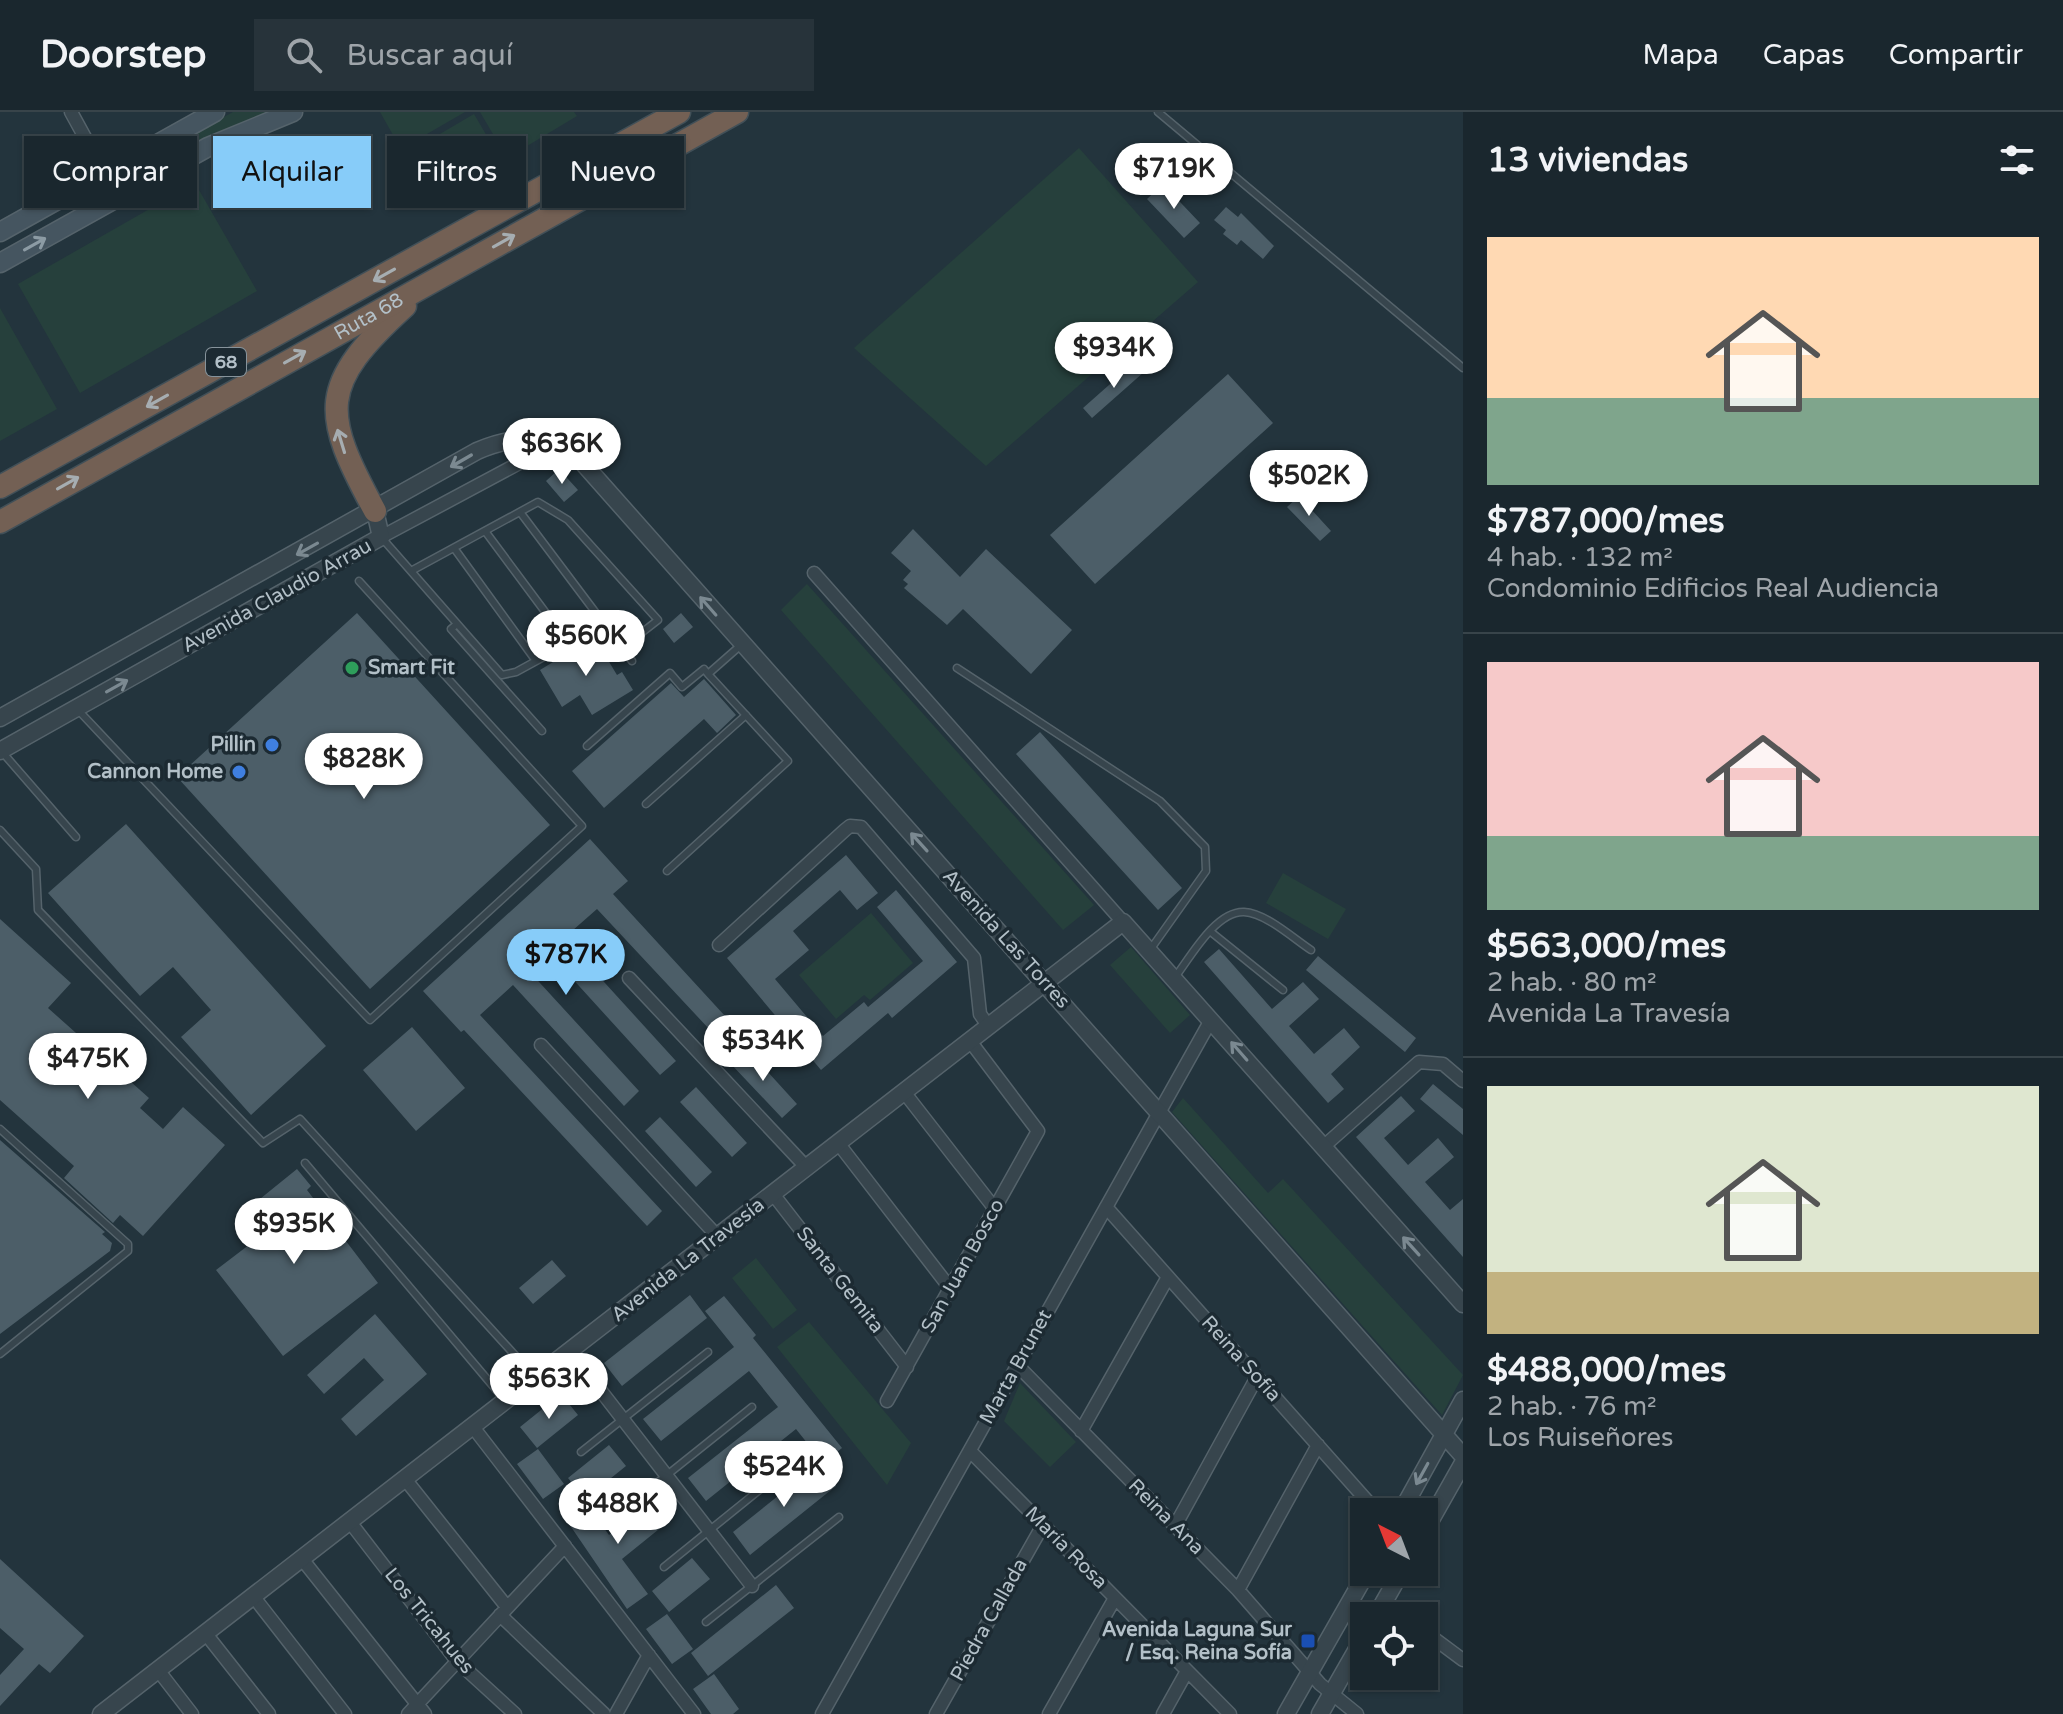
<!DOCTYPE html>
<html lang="es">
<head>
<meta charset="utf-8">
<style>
  body { margin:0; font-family:"Varela Round",sans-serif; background:#27333a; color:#f1f3f6; height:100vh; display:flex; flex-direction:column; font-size:30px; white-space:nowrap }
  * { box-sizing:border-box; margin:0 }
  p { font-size:26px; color:#9fa5aa }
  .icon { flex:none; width:44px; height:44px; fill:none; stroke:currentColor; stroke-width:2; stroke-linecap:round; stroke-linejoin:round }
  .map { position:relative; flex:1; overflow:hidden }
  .panel { display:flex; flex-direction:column; background:#1a272e; width:600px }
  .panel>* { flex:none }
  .guide { position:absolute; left:24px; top:24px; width:760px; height:72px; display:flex; gap:16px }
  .needle { width:52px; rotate:318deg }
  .fabs { position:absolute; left:1350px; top:1386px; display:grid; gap:16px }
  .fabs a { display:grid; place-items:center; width:88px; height:88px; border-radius:0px; background:#1a272e; box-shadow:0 2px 6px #0004,0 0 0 2px #38444a; font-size:40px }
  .price { position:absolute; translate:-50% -68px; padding:0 18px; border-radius:28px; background:#fff; color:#222; font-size:26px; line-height:52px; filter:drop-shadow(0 2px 4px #0008) }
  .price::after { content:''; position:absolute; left:50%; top:48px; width:24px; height:18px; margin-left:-12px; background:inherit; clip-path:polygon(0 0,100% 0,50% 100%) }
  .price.current { background:#87ccf9; color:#111 }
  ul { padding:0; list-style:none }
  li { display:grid; align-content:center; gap:16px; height:424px; padding:0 24px }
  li+li { border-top:2px solid #38444a }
  li span { display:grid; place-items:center; height:248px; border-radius:0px; color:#555 }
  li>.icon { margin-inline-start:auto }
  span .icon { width:144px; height:144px; fill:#fffc; stroke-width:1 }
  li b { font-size:34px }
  h2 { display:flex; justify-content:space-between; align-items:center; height:96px; padding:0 24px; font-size:34px }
  .tag { padding:0 28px; border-radius:0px; background:#1a272e; box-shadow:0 2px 6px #0004,0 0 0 2px #38444a; font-size:28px; line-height:72px }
  .tag.current { background:#87ccf9; color:#111 }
  header { display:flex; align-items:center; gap:48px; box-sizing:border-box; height:112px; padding:0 40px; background:#1a272e; border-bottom:2px solid #38444a }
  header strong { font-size:38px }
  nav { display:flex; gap:44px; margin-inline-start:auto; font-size:28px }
  .search { width:560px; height:72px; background:#27333a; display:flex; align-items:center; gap:20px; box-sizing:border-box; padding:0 28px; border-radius:0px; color:#9fa5aa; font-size:30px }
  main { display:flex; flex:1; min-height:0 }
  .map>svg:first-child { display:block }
  .green { fill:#26403c }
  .building { fill:#4c5e68 }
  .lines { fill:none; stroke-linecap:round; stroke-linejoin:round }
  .service-casing { stroke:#55636b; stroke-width:9 }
  .minor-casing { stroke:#55636b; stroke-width:15 }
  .tertiary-casing { stroke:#55636b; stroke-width:19 }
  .secondary-casing { stroke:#55636b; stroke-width:21 }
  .motorway-casing { stroke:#425058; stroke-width:25 }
  .service { stroke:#37454d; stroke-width:6 }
  .minor { stroke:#37454d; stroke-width:12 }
  .tertiary { stroke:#37454d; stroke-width:16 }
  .secondary { stroke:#455560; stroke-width:18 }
  .motorway { stroke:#736054; stroke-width:22 }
  .oneway { stroke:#a6adb1 }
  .oneway2 { stroke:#8c9ba4 }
  .oneway3 { stroke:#7b8991 }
  .leisure-dot { fill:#2e9e5b; stroke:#1c2a32; stroke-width:3 }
  .shop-dot { fill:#3f7fe0; stroke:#1c2a32; stroke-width:3 }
  .transit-dot { fill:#1a4fb4; stroke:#1c2a32; stroke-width:3 }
  .labels { text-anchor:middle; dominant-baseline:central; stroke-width:7; stroke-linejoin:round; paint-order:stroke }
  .shield { fill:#1c2a32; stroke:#86939b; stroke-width:2 }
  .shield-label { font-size:18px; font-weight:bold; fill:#b3c0c8 }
  .street-label { font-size:20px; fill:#b3c0c8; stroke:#1c2a32 }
  .poi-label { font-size:20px; font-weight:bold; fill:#b3c0c8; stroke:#1c2a32; text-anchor:end }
</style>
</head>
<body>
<header>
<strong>Doorstep</strong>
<div class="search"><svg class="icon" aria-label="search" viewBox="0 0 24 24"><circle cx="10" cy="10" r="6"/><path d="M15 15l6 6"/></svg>Buscar aquí</div>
<nav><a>Mapa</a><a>Capas</a><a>Compartir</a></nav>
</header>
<main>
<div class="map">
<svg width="1463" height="1602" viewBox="0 0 1463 1602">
  <rect width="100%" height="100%" fill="#23343d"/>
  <path class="green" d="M 233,0 L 269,0 L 206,28 L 117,76 L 113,66 Z
    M 380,0 L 465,0 L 401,37 Z
    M 480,0 L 574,0 L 577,4 L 507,46 Z
    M 474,2 L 501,48 L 430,89 L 404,43 Z
    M 1079,36 L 1198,170 L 986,354 L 854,236 Z
    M 195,71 L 257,179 L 80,281 L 18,172 Z
    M 0,196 L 57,297 L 0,329 Z
    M 807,472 L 1094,793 L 1063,818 L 781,498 Z
    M 1283,761 L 1346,797 L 1328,827 L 1266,791 Z
    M 871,801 L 913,851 L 870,888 L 864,883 L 836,907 L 799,863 Z
    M 1131,835 L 1190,903 L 1170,921 L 1110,853 Z
    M 1183,986 L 1268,1081 L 1283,1067 L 1463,1263 L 1442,1303 L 1172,1000 Z
    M 756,1146 L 797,1198 L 773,1217 L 732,1166 Z
    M 809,1210 L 911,1331 L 887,1373 L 777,1235 Z
    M 1020,1271 L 1076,1330 L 1050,1355 L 1004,1309 Z"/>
  <path class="building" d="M 1163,72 L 1200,111 L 1184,126 L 1147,87 Z
    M 1226,95 L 1238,105 L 1241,101 L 1274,134 L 1263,147 L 1241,128 L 1237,133 L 1223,122 L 1226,118 L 1214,108 Z
    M 1135,250 L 1144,260 L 1092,306 L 1083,296 Z
    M 1228,262 L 1273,311 L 1095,472 L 1050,423 Z
    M 559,357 L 578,378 L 564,390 L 546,369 Z
    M 1299,384 L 1331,419 L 1320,429 L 1287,395 Z
    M 913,417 L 960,465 L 986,437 L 1072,518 L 1031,562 L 963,497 L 947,513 L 904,476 L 908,472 L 903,468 L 911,459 L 891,441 Z
    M 357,501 L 550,713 L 370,877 L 177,665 Z
    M 681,501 L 693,515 L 674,531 L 663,517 Z
    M 594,525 L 617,563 L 622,560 L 633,578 L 592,603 L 580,583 L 562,595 L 540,558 Z
    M 704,567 L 736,603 L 717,621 L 704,607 L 604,696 L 572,659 L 671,571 L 684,585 Z
    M 1040,620 L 1182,776 L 1158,798 L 1016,642 Z
    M 126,712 L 326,934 L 251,1003 L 181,925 L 211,898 L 173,855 L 140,884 L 48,781 Z
    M 590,727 L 628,769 L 613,782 L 725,904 L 710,918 L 597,797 L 564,826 L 676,949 L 660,963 L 549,841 L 529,859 L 639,979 L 624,994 L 513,873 L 480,903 L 662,1099 L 647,1114 L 464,918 L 461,920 L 423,879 Z
    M 846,743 L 878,781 L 857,798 L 840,778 L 793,819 L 809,838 L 775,867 L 823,924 L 864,890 L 868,895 L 923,849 L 877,795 L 896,778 L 957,850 L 892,906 L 888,901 L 821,958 L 727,846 Z
    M 0,807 L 71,871 L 48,896 L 149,986 L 140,996 L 163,1017 L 183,995 L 225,1033 L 143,1124 L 120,1103 L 113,1111 L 64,1066 L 74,1054 L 0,988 Z
    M 1219,837 L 1272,897 L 1303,870 L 1319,887 L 1289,914 L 1314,942 L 1344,916 L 1360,935 L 1331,962 L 1344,977 L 1328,991 L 1204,850 Z
    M 1318,844 L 1416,926 L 1405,940 L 1306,858 Z
    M 412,915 L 465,976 L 416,1019 L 363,958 Z
    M 746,936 L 797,992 L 782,1006 L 730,951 Z
    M 1433,972 L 1463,997 L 1463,1023 L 1420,987 Z
    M 696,975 L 747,1031 L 732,1045 L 680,990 Z
    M 1401,984 L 1415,999 L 1384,1026 L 1408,1053 L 1438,1026 L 1454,1045 L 1425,1070 L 1450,1098 L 1463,1087 L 1463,1145 L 1356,1025 Z
    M 660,1005 L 712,1060 L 696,1075 L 645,1019 Z
    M 0,1028 L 105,1120 L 102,1122 L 112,1131 L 110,1139 L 0,1222 Z
    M 297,1057 L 311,1074 L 307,1078 L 378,1171 L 283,1244 L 216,1158 L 258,1126 L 240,1103 Z
    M 552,1148 L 566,1164 L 533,1192 L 519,1176 Z
    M 690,1183 L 707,1206 L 622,1274 L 604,1251 Z
    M 724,1184 L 756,1223 L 753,1226 L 842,1336 L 823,1351 L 796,1317 L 706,1389 L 688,1366 L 778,1295 L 749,1259 L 661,1329 L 643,1307 L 734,1235 L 705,1199 Z
    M 375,1202 L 427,1262 L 356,1324 L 341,1307 L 384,1268 L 364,1246 L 324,1282 L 307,1263 Z
    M 561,1282 L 578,1303 L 537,1336 L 520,1315 Z
    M 609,1333 L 626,1354 L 585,1387 L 568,1366 Z
    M 538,1337 L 564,1372 L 543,1387 L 517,1352 Z
    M 818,1352 L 836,1374 L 750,1443 L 733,1420 Z
    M 653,1388 L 669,1409 L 622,1447 L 648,1482 L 627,1497 L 565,1406 L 586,1391 L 609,1423 Z
    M 692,1446 L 710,1467 L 669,1500 L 652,1479 Z
    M 0,1447 L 84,1524 L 50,1561 L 39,1552 L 0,1594 L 0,1563 L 24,1537 L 0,1516 Z
    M 776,1473 L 794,1496 L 708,1564 L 691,1541 Z
    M 667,1502 L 693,1537 L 672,1552 L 646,1517 Z
    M 714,1562 L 739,1597 L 733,1602 L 711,1602 L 693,1577 Z"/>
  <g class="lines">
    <g class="service-casing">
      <path id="service" d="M 1158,0 L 1463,256
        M 520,400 L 632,549
        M 485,419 L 569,532
        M 381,425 L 502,563 L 516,560 L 604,512
        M 454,436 L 536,549
        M 411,459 L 538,390 L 568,408 L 658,508 L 622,536
        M 457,512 L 451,517 L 542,619
        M 957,556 L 1160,689 L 1205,735 L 1206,759 L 1150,838
        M 79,599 L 370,908 L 582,714 L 359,469
        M 587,634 L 670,561 L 682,575 L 704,557 L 708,562
        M 3,641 L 76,725
        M 646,692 L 746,603
        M 0,718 L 36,757 L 38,798 L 263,1031 L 300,1007 L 533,1263
        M 667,759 L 788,649 L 708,562 L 741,533
        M 1211,820 L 1283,878
        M 1176,864 C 1191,844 1216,799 1244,800 C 1266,801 1294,827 1311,838
        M 0,1017 L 128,1132 L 128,1139 L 0,1242
        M 305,1051 L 503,1286
        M 581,1340 L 708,1240
        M 622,1399 L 752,1295
        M 664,1455 L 794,1350
        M 706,1510 L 839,1405"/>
    </g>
    <g class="minor-casing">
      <path id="minor" d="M 71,0 L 105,62
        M 381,425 L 555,332
        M 814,461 L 1123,810
        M 719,833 L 845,718 L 850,714 L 861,715 L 974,846 L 980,902 L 989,915
        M 629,866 L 807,1056
        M 541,933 L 718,1125
        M 904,980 L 995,1097
        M 838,1031 L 950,1176
        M 1323,1035 L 1419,950 L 1443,952 L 1463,969
        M 773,1082 L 907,1255
        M 1106,1095 L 1377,1400
        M 570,1239 L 752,1474
        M 1017,1253 L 1238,1478 L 1320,1572 L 1357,1602
        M 887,1289 L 1038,1019 L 970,929
        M 473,1315 L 694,1602
        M 1081,1319 L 1168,1165
        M 970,1339 L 1230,1602
        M 405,1367 L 507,1495
        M 350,1410 L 457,1549 L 515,1602
        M 1175,1414 L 1257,1265
        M 302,1447 L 425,1602
        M 1238,1478 L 1318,1333
        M 253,1484 L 345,1602
        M 1385,1489 L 1405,1504
        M 500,1503 L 604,1602
        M 1424,1519 L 1463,1548
        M 206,1522 L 269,1602
        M 158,1558 L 192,1602
        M 408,1602 L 565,1434
        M 616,1602 L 649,1543
        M 822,1602 L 1211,908
        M 936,1602 L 1043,1413
        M 1049,1602 L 1115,1486
        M 1163,1602 L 1187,1559"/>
    </g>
    <g class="tertiary-casing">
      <path id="tertiary" d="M 0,606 L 477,339 C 514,323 551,321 582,350 L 1463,1344
        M 0,639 L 381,425 L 375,399
        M 1401,1400 L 1463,1288
        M 1424,1420 L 1463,1351
        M 1376,1504 L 1401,1460
        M 101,1602 L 1123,810 L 1463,1192
        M 1286,1602 L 1367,1460
        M 1320,1602 L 1364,1525"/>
    </g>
    <g class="secondary-casing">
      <path id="secondary" d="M 0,120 L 215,0
        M 0,151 L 208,35 L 293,0"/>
    </g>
    <g class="motorway-casing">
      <g id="motorway">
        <path d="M 0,375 L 679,0"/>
        <path d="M 375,399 C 321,300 318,273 405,194"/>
        <path id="s1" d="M 0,410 L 737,0"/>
      </g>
    </g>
    <use href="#service" class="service"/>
    <use href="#minor" class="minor"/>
    <use href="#tertiary" class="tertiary"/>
    <use href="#secondary" class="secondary"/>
    <use href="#motorway" class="motorway"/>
  </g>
  <defs><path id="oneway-shaft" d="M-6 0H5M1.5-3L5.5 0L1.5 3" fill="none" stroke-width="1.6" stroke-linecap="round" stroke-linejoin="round" transform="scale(2)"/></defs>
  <g class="oneway">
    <use href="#oneway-shaft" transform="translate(504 129) rotate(-29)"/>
    <use href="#oneway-shaft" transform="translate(384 163) rotate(151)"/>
    <use href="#oneway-shaft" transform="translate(295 245) rotate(-29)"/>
    <use href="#oneway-shaft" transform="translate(157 289) rotate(151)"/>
    <use href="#oneway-shaft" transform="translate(341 329) rotate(-107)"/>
    <use href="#oneway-shaft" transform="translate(68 371) rotate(-29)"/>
  </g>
  <use class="oneway2" href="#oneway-shaft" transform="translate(35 132) rotate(-29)"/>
  <g class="oneway3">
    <use href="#oneway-shaft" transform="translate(461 349) rotate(150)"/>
    <use href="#oneway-shaft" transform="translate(307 437) rotate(151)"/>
    <use href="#oneway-shaft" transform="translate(708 494) rotate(-131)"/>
    <use href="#oneway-shaft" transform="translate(117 574) rotate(-29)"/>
    <use href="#oneway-shaft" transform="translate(919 730) rotate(-132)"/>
    <use href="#oneway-shaft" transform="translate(1239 939) rotate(-131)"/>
    <use href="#oneway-shaft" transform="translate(1411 1134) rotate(-132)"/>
    <use href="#oneway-shaft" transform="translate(1422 1362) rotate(119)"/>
  </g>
  <circle class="leisure-dot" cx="352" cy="556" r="8"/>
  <g class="shop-dot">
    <circle cx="272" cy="633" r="8"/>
    <circle cx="239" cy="660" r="8"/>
  </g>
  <rect class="transit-dot" x="1300" y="1521" width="16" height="16" rx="4"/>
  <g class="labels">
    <rect class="shield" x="206" y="236" width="40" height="28" rx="6"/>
    <g class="shield-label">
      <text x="226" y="250">68</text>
    </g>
    <g class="street-label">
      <text stroke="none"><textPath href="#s1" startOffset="422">Ruta 68</textPath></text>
      <text transform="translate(277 484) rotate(-29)">Avenida Claudio Arrau</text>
      <text transform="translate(1006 827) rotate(48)">Avenida Las Torres</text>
      <text transform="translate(688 1148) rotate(-38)">Avenida La Travesía</text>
      <text transform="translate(963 1154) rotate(-61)">San Juan Bosco</text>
      <text transform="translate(840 1168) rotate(52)">Santa Gemita</text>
      <text transform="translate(1241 1247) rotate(48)">Reina Sofía</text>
      <text transform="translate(1016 1255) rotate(-61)">Marta Brunet</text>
      <text transform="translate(1166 1405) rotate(45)">Reina Ana</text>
      <text transform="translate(1066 1436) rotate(45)">María Rosa</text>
      <text transform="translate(989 1508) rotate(-61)">Piedra Callada</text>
      <text transform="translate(429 1509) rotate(51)">Los Tricahues</text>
    </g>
    <g class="poi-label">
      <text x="368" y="556" text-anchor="start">Smart Fit</text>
      <text x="256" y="633">Pillin</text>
      <text x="223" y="660">Cannon Home</text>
      <text x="1292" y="1518">Avenida Laguna Sur<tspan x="1292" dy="23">/ Esq. Reina Sofía</tspan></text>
    </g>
  </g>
</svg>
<div class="fabs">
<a><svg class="needle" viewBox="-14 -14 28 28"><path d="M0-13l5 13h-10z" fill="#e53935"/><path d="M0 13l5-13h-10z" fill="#9fa5aa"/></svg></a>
<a><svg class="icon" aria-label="locate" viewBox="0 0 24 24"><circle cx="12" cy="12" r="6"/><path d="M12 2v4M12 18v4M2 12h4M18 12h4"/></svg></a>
</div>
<b class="price" style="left:1174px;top:99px">$719K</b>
<b class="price" style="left:1114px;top:278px">$934K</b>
<b class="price" style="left:562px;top:374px">$636K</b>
<b class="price" style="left:1309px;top:406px">$502K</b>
<b class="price" style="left:586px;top:566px">$560K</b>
<b class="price" style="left:364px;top:689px">$828K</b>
<b class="price current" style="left:566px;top:885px">$787K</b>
<b class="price" style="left:763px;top:971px">$534K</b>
<b class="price" style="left:88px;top:989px">$475K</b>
<b class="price" style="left:294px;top:1154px">$935K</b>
<b class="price" style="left:549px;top:1309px">$563K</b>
<b class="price" style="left:784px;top:1397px">$524K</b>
<b class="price" style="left:618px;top:1434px">$488K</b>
<div class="guide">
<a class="tag">Comprar</a>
<a class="tag current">Alquilar</a>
<a class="tag">Filtros</a>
<a class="tag">Nuevo</a>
</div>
</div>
<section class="panel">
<h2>13 viviendas<svg class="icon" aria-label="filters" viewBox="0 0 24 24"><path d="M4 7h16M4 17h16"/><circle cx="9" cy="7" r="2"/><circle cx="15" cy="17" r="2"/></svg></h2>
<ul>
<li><span style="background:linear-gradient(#ffd9b3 65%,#7fa58c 0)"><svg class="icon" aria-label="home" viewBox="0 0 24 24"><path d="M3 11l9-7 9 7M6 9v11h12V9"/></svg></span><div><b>$787,000/mes</b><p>4 hab. · 132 m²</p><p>Condominio Edificios Real Audiencia</p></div></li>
<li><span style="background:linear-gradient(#f6c9c9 70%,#7fa58c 0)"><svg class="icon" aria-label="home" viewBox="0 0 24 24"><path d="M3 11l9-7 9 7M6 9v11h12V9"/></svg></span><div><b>$563,000/mes</b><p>2 hab. · 80 m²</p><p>Avenida La Travesía</p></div></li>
<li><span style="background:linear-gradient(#dfe7d0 75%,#c2b280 0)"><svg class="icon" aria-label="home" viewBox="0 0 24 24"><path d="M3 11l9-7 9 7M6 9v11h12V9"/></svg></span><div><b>$488,000/mes</b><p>2 hab. · 76 m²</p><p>Los Ruiseñores</p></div></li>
</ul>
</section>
</main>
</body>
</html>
